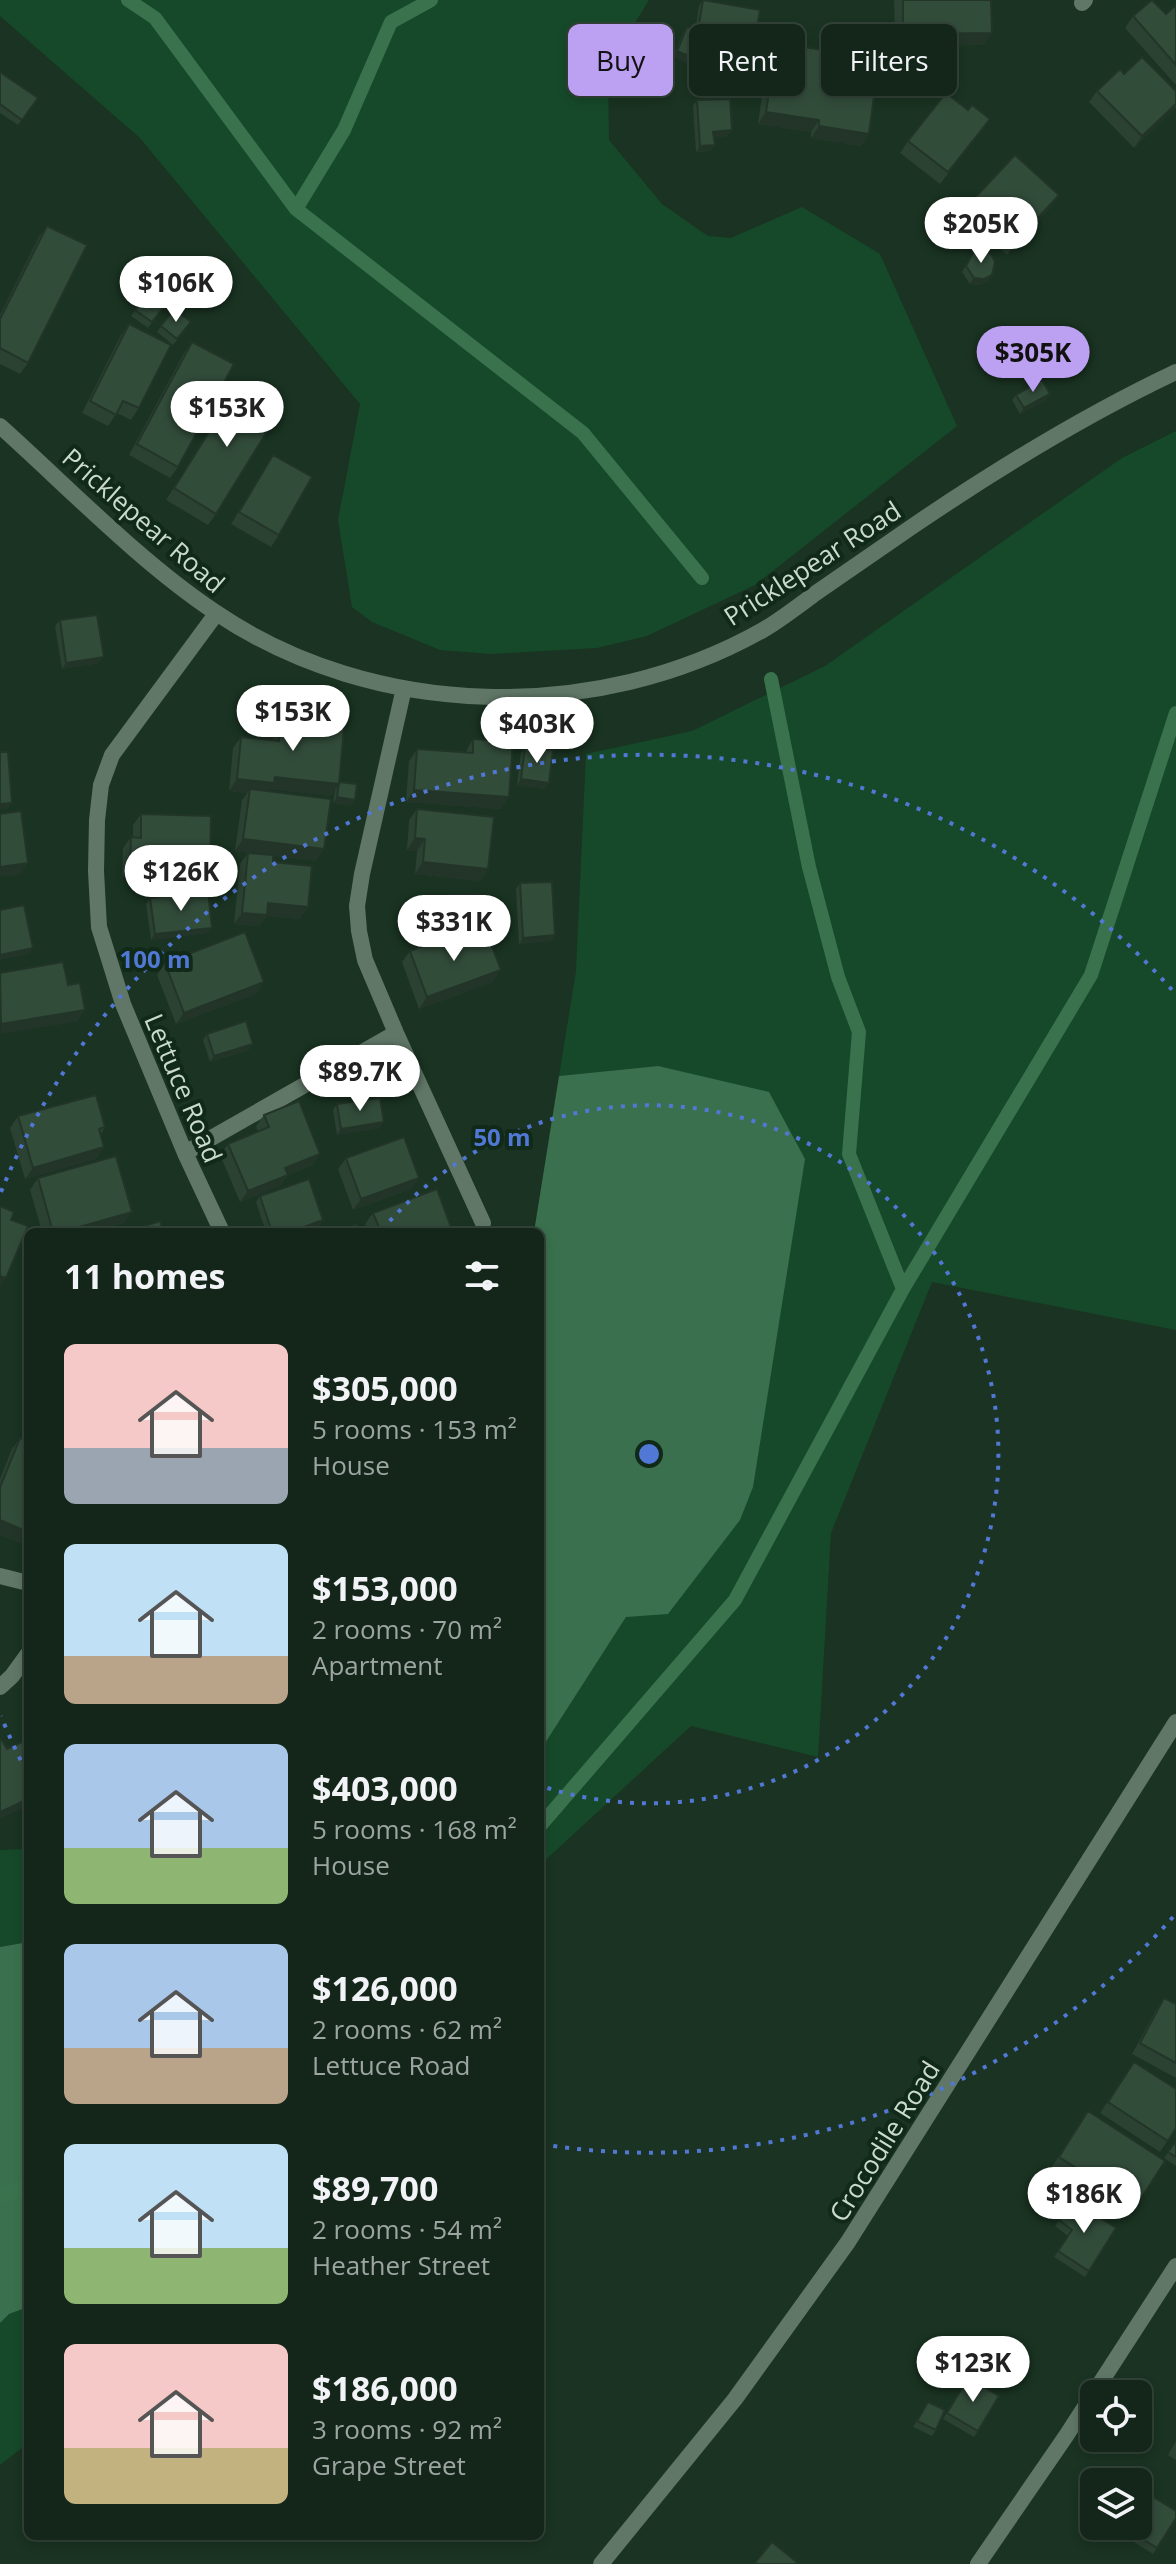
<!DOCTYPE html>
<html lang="en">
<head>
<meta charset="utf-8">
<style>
  body { margin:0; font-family:"Open Sans",sans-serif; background:#1d2e23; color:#f1f3f6; height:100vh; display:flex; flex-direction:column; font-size:30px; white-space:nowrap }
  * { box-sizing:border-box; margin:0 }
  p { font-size:26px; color:#9da5a2 }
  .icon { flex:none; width:44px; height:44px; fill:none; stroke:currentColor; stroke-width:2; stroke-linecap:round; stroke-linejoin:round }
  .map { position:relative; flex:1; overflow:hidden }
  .details { position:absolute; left:24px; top:1228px; width:520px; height:1312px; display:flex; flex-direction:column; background:#14261a; border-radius:12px; box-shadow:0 4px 12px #0003,0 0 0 2px #334339 }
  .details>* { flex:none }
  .banner { position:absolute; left:568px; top:24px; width:488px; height:72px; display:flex; gap:16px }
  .buttons { position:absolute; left:1080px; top:2380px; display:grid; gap:16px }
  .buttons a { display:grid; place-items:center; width:72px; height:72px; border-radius:12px; background:#14261a; box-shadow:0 4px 12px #0003,0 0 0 2px #334339; font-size:40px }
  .price { position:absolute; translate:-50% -68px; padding:0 18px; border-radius:28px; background:#fff; color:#222; font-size:26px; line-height:52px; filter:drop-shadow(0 2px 4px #0008) }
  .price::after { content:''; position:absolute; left:50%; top:48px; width:24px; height:18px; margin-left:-12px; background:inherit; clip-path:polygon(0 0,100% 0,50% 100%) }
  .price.active { background:#bca0f2; color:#111 }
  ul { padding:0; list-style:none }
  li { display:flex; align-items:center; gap:24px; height:200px; padding:0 40px }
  li span { display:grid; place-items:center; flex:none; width:224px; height:160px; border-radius:12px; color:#555 }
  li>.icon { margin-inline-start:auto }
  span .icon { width:96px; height:96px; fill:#fffc; stroke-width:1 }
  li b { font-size:34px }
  h2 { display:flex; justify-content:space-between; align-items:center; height:96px; padding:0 40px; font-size:34px }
  .chip { padding:0 28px; border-radius:12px; background:#14261a; box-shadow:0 4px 12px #0003,0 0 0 2px #334339; font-size:28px; line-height:72px }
  .chip.active { background:#bca0f2; color:#111 }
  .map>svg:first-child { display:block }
  .green { fill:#16492a }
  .forest { fill:#3a704d }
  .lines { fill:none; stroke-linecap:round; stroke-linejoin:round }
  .stream { stroke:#3b724e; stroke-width:14 }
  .minor { stroke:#607767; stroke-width:16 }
  .wall { fill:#2b4132 }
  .shaded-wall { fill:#233529 }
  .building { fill:#324c3a; stroke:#233529; stroke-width:2 }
  .ring { fill:none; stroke:#5178d5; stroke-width:4; stroke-dasharray:4 8 }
  .labels { text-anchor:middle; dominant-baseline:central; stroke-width:8; stroke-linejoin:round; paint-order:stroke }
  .street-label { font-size:26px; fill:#cbdacf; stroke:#102919 }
  .centre { fill:#5178d5; stroke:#102919; stroke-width:4 }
  .ring-label { font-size:24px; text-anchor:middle; font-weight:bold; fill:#5178d5; stroke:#102919; stroke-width:8; stroke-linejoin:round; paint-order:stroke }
</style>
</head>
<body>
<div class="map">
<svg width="1176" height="2564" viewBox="0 0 1176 2564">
  <rect width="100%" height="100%" fill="#1a3322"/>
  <path class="green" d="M 0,0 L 649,0 L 608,67 L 609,140 L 662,204 L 708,236 L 731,238 L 802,207 L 880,254 L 957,426 L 755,585 L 647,636 L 597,648 L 491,654 L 440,650 L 372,622 L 352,607 L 338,520 L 360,404 L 140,138 L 0,16 Z
    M 1176,431 L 1176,1330 L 932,1282 L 831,1533 L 818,1757 L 691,1726 L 540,1865 L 540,1751 L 626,1617 L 658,1066 L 559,1076 L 576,971 L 586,754 L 692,731 L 825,666 L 1122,458 Z
    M 28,1849 L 28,1942 L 0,1947 L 0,1850 Z
    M 28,2307 L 28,2443 L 0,2465 L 0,2323 L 9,2314 Z"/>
  <path class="forest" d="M 658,1066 L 769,1092 L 805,1159 L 753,1487 L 740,1520 L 668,1614 L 626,1617 L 540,1751 L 540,1232 L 534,1232 L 559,1076 Z
    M 28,1942 L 28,2307 L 9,2314 L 0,2323 L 0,1947 Z"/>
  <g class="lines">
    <path class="stream" d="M 128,0 L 155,18 L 296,209 L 583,433 L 702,578
      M 296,209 L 344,130 L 391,22 L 431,0
      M 771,679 L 809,867 L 838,977 L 859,1032 L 849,1154 L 903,1289
      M 540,1826 L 735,1600 L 903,1289 L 1091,975 L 1176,713
      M 0,2197 L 28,2185"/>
    <path class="minor" d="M 1082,3 L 1085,0
      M 0,426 C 68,487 140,562 215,612 C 374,720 597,724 763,630 C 780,620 797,607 813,595 C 846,572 880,549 913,526 C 997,469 1085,415 1176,372
      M 216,614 L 112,755 L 101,785 L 97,820 L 96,871 L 99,927 L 123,1004 L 185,1153 L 222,1232
      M 404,688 L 362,874 L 357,906 L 359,931 L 365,960 L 396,1033 L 483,1223
      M 185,1153 L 396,1033
      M 0,1576 L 28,1583
      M 0,1687 L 12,1676 L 28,1654
      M 601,2564 L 735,2399 L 848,2242 L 1176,1722
      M 978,2564 L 1066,2436 L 1176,2266"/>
  </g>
  <path class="wall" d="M 703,0 L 755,39 L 751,45 L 711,38 L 697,67 L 673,57 L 683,33 L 687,27 L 695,31 L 699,6 Z
    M 894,0 L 991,0 L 984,45 L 895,46 Z
    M 1176,5 L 1176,84 L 1175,84 L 1125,28 L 1133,16 L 1166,14 Z
    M 776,43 L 842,64 L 869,79 L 869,134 L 861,146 L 811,138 L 811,132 L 758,124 L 768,54 Z
    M 0,72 L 38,98 L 18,125 L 0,113 Z
    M 1124,74 L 1176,91 L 1176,107 L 1174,109 L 1134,148 L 1089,102 L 1097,91 Z
    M 697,100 L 728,136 L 714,137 L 715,145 L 710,151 L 696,152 L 693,106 Z
    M 982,130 L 940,184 L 900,153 L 908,141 Z
    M 970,203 L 1051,207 L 1007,255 L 962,215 Z
    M 47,226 L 28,363 L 20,374 L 0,364 L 0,315 L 39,237 Z
    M 973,253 L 992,275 L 988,281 L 980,285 L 970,284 L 962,272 Z
    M 148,293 L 165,306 L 148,328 L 131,316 Z
    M 174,309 L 187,328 L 173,345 L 157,332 Z
    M 129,324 L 139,408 L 131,420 L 117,413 L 108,426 L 82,413 L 121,335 Z
    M 192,342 L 178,467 L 170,478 L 129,455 L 184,353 Z
    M 239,384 L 216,514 L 208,525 L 166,500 Z
    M 1050,394 L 1046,400 L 1020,414 L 1012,400 L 1016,395 Z
    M 273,455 L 279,535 L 271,547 L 231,524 Z
    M 60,620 L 99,663 L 62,669 L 55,626 Z
    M 275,714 L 300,723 L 339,782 L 355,800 L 351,806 L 333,803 L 335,790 L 331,796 L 270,789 L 268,791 L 324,849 L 316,861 L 235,851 L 242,800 L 247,793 L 229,791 L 233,748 L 241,737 L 265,739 L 267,725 Z
    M 473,739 L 501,809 L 406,802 L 409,761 L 417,749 L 465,753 Z
    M 525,747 L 549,783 L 545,789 L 517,785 L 521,753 Z
    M 417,809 L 488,869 L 480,881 L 415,874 L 417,851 L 407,850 L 409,820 Z
    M 141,814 L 202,879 L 122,877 L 123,848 L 131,837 L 133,837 L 133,825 Z
    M 248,853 L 273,862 L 300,919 L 267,916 L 259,926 L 234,924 L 240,864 Z
    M 520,883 L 555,935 L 551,941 L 519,944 L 516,889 Z
    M 449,895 L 480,925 L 476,931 L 447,933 L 445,901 Z
    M 150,898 L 212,928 L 208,933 L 151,940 L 146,904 Z
    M 461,944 L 493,982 L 419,1009 L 402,962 L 410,951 Z
    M 165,963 L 256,994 L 176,1024 L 157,975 Z
    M 207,1034 L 249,1050 L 210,1062 L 203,1040 Z
    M 337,1104 L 380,1128 L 337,1135 L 333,1110 Z
    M 264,1115 L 320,1154 L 312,1165 L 288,1175 L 280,1186 L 240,1202 L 220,1155 L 228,1144 L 258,1132 L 256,1126 Z
    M 18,1116 L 105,1127 L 101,1134 L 104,1147 L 96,1159 L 25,1179 L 10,1128 Z
    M 346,1158 L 419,1178 L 411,1189 L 353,1210 L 338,1169 Z
    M 38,1178 L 124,1223 L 94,1232 L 42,1232 L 30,1190 Z
    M 260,1196 L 323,1220 L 319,1226 L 302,1232 L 266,1232 L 256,1202 Z
    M 373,1213 L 452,1230 L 451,1232 L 368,1232 L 365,1224 Z
    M 20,1438 L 28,1441 L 28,1542 L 26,1545 L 0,1535 L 0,1479 L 12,1449 Z
    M 1164,1998 L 1176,2004 L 1176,2078 L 1132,2054 L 1156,2010 Z
    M 1134,2062 L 1176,2128 L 1160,2152 L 1100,2113 Z
    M 1088,2111 L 1136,2206 L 1128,2217 L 1051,2168 Z
    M 1176,2141 L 1176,2166 L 1164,2158 Z
    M 1072,2200 L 1116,2228 L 1085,2277 L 1054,2257 L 1068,2236 L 1055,2226 Z
    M 964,2384 L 978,2431 L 974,2437 L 943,2419 Z
    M 928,2402 L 936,2430 L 932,2436 L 913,2427 Z
    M 1176,2441 L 1176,2460 L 1168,2455 Z
    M 1176,2518 L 1153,2554 L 1124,2536 L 1130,2526 Z"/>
  <path class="shaded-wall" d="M 698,30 L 755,39 L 751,45 L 694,36 Z
    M 992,33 L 984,45 L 895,46 L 903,34 Z
    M 677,51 L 701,61 L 697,67 L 673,57 Z
    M 1176,104 L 1174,109 L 1134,148 L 1142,136 Z
    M 766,112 L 819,120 L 811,132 L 758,124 Z
    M 819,126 L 869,134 L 861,146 L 811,138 Z
    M 732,130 L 728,136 L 709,138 L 713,132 Z
    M 715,145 L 710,151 L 696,152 L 700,146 Z
    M 1059,195 L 1051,207 L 1007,255 L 1015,243 Z
    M 992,275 L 988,281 L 980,285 L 970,284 L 974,278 Z
    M 1050,394 L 1046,400 L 1020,414 L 1024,408 Z
    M 104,657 L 99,663 L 62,669 L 66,663 Z
    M 273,728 L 280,728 L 272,740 L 265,739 Z
    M 275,777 L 339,784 L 331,796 L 270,789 L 266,795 L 250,789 L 247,793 L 229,791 L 237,779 Z
    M 521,779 L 549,783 L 545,789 L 517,785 Z
    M 414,790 L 509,797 L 501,809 L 406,802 Z
    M 337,797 L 355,800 L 351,806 L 333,803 Z
    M 12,803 L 8,809 L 0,809 L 0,804 Z
    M 415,838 L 425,839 L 417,851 L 407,850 Z
    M 243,839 L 324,849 L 316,861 L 235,851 Z
    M 423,862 L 488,869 L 480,881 L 415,874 Z
    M 28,863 L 20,875 L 0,877 L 0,867 Z
    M 130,865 L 210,868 L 202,879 L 122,877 Z
    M 268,903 L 308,907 L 300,919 L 267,916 L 259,926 L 234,924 L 242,913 Z
    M 480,925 L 476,931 L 447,933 L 451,927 Z
    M 212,928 L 208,933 L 151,940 L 155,934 Z
    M 555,935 L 551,941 L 519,944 L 523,938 Z
    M 33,948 L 29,954 L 0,960 L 0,955 Z
    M 501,970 L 493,982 L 419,1009 L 427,997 Z
    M 264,982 L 256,994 L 176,1024 L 184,1013 Z
    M 85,1010 L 77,1022 L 0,1034 L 1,1024 Z
    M 253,1044 L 249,1050 L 210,1062 L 214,1056 Z
    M 384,1122 L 380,1128 L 337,1135 L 341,1129 Z
    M 104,1147 L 96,1159 L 25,1179 L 33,1168 Z
    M 320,1154 L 312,1165 L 288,1175 L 280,1186 L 240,1202 L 248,1191 L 285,1168 Z
    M 419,1178 L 411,1189 L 353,1210 L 361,1199 Z
    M 132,1212 L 124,1223 L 94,1232 L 62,1232 Z
    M 323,1220 L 319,1226 L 302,1232 L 290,1232 Z
    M 0,1276 L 6,1278 L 0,1287 Z
    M 0,1520 L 28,1532 L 28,1542 L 26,1545 L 0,1535 Z
    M 28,1799 L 28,1806 L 0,1819 L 0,1812 Z"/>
  <path class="building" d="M 703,0 L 760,10 L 755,39 L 698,30 Z
    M 903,0 L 991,0 L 992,33 L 903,34 Z
    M 1152,0 L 1166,14 L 1176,5 L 1176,65 L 1133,16 Z
    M 687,27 L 711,37 L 701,61 L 677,51 Z
    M 776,43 L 844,53 L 842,64 L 871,68 L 869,79 L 876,81 L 869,134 L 819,126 L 819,120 L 766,112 Z
    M 1142,57 L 1176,91 L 1176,104 L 1142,136 L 1097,91 L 1120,69 L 1124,74 Z
    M 0,72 L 38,98 L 22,120 L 0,104 Z
    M 946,93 L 968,110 L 972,105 L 990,119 L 948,172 L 908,141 Z
    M 730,99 L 732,130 L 713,132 L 715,145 L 700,146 L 697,100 Z
    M 1015,155 L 1059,195 L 1015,243 L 970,203 Z
    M 47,226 L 87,245 L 28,363 L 0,348 L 0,319 Z
    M 982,250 L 991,254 L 995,262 L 992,275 L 984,279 L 974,278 L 966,266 L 973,253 Z
    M 148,293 L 165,306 L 152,322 L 135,310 Z
    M 174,309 L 191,322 L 177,339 L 161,326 Z
    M 129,324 L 171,345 L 139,408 L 123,401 L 116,415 L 90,401 Z
    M 192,342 L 234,364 L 178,467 L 137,444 Z
    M 1042,380 L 1050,394 L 1024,408 L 1016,395 Z
    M 239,384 L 281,409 L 216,514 L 174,488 Z
    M 273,455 L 312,477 L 279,535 L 239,512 Z
    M 97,615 L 104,657 L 66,663 L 60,620 Z
    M 275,714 L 300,716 L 300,723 L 344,728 L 339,784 L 275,777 L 274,783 L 237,779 L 241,737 L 279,741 L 280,728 L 273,728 Z
    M 473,739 L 513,742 L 509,797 L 414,790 L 417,749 L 473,753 Z
    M 525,747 L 553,750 L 549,783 L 521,779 Z
    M 0,752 L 8,752 L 12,803 L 0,804 Z
    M 339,782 L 357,784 L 355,800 L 337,797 Z
    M 250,789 L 331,799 L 324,849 L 243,839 Z
    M 417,809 L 494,817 L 488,869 L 423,862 L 425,839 L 415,838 Z
    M 21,811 L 28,863 L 0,867 L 0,814 Z
    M 141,814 L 211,816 L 210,868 L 130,865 L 131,837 L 141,838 Z
    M 248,853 L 273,855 L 273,862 L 312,866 L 308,907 L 268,903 L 267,915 L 242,913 Z
    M 552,882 L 555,935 L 523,938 L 520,883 Z
    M 208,891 L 212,928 L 155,934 L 150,898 Z
    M 479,894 L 480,925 L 451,927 L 449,895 Z
    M 24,905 L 33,948 L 0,955 L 0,910 Z
    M 245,932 L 264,982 L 184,1013 L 165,963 Z
    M 457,933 L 461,944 L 487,934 L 501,970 L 427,997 L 410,951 Z
    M 63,962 L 68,985 L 80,983 L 85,1010 L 1,1024 L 0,973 Z
    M 246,1021 L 253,1044 L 214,1056 L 207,1034 Z
    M 96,1095 L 105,1127 L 99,1129 L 104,1147 L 33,1168 L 18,1116 Z
    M 380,1098 L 384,1122 L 341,1129 L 337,1104 Z
    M 299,1101 L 320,1154 L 285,1168 L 288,1175 L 248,1191 L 228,1144 L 269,1127 L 264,1115 Z
    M 404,1137 L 419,1178 L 361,1199 L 346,1158 Z
    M 116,1156 L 132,1212 L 62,1232 L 53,1232 L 38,1178 Z
    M 309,1179 L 323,1220 L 290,1232 L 272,1232 L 260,1196 Z
    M 437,1189 L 452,1230 L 448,1232 L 381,1232 L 373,1213 Z
    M 0,1206 L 14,1212 L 11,1220 L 28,1226 L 6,1278 L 0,1276 Z
    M 160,1221 L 163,1232 L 126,1232 Z
    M 356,1224 L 360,1232 L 340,1232 Z
    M 20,1438 L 28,1441 L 28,1532 L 0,1520 L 0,1487 Z
    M 1,1739 L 7,1749 L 24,1741 L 28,1749 L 28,1799 L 0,1812 L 0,1740 Z
    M 1164,1998 L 1176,2004 L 1176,2063 L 1140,2043 Z
    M 1134,2062 L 1176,2089 L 1176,2128 L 1168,2141 L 1108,2102 Z
    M 1088,2111 L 1165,2161 L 1136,2206 L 1059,2157 Z
    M 1176,2141 L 1176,2157 L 1168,2152 Z
    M 1072,2200 L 1116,2228 L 1089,2271 L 1058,2251 L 1072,2230 L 1059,2220 Z
    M 968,2378 L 999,2396 L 978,2431 L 947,2413 Z
    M 928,2402 L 945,2410 L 936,2430 L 917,2421 Z
    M 1150,2495 L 1176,2511 L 1176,2518 L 1157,2548 L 1128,2530 L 1131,2526 L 1138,2526 L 1138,2514 Z
    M 772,2542 L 799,2564 L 754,2564 Z"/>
  <g class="ring">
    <path d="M382 1230A349 349 0 1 1 541 1786"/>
    <path d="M1173 1917A699 699 0 0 1 546 2145M26 1771A699 699 0 0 1 1 1716M1 1192A699 699 0 0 1 1173 991"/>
  </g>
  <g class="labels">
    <g class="street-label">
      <text transform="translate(144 520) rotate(41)">Pricklepear Road</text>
      <text transform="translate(812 563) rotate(-33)">Pricklepear Road</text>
      <text transform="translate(184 1088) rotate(67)">Lettuce Road</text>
      <text transform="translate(884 2141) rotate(-58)">Crocodile Road</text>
    </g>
  </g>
  <circle cx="649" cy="1454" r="12" class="centre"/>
  <g class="ring-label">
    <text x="155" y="968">100 m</text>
    <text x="502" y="1146">50 m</text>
  </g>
</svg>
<div class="buttons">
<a><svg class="icon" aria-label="locate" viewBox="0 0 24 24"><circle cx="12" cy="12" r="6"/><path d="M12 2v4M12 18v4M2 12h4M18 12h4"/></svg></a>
<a><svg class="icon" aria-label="layers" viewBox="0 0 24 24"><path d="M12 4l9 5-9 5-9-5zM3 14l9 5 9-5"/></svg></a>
</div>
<b class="price" style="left:981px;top:265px">$205K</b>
<b class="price" style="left:176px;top:324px">$106K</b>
<b class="price active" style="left:1033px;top:394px">$305K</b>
<b class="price" style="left:227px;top:449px">$153K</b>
<b class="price" style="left:293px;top:753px">$153K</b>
<b class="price" style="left:537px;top:765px">$403K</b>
<b class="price" style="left:181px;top:913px">$126K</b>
<b class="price" style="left:454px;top:963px">$331K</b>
<b class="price" style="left:360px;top:1113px">$89.7K</b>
<b class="price" style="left:1084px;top:2235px">$186K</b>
<b class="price" style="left:973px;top:2404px">$123K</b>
<div class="banner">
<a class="chip active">Buy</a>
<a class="chip">Rent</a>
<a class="chip">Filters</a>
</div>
<section class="details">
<h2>11 homes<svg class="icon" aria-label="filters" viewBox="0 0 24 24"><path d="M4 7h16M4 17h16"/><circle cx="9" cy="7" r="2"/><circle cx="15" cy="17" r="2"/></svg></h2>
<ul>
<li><span style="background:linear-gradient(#f6c9c9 65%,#9aa5b1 0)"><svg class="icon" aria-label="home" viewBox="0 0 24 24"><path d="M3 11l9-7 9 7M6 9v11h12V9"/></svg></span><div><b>$305,000</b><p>5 rooms · 153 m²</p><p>House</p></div></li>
<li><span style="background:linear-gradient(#bfe0f5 70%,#b9a48a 0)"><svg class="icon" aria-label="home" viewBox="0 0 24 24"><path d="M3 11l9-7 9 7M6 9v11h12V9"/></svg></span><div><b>$153,000</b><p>2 rooms · 70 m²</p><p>Apartment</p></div></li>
<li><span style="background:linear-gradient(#a9c7e8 65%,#8fb573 0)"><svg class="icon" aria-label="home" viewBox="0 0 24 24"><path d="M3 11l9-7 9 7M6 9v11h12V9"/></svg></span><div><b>$403,000</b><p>5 rooms · 168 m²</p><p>House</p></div></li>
<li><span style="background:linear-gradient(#a9c7e8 65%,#b9a48a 0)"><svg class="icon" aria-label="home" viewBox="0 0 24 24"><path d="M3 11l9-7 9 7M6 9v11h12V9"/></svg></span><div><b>$126,000</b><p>2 rooms · 62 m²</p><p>Lettuce Road</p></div></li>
<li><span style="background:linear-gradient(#bfe0f5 65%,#8fb573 0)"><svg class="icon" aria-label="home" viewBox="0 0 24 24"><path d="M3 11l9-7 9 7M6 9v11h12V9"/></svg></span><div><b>$89,700</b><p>2 rooms · 54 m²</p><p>Heather Street</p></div></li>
<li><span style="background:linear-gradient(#f6c9c9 65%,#c2b280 0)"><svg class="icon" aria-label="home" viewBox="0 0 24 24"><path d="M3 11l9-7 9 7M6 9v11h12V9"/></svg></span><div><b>$186,000</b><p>3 rooms · 92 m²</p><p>Grape Street</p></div></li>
</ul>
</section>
</div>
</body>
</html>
